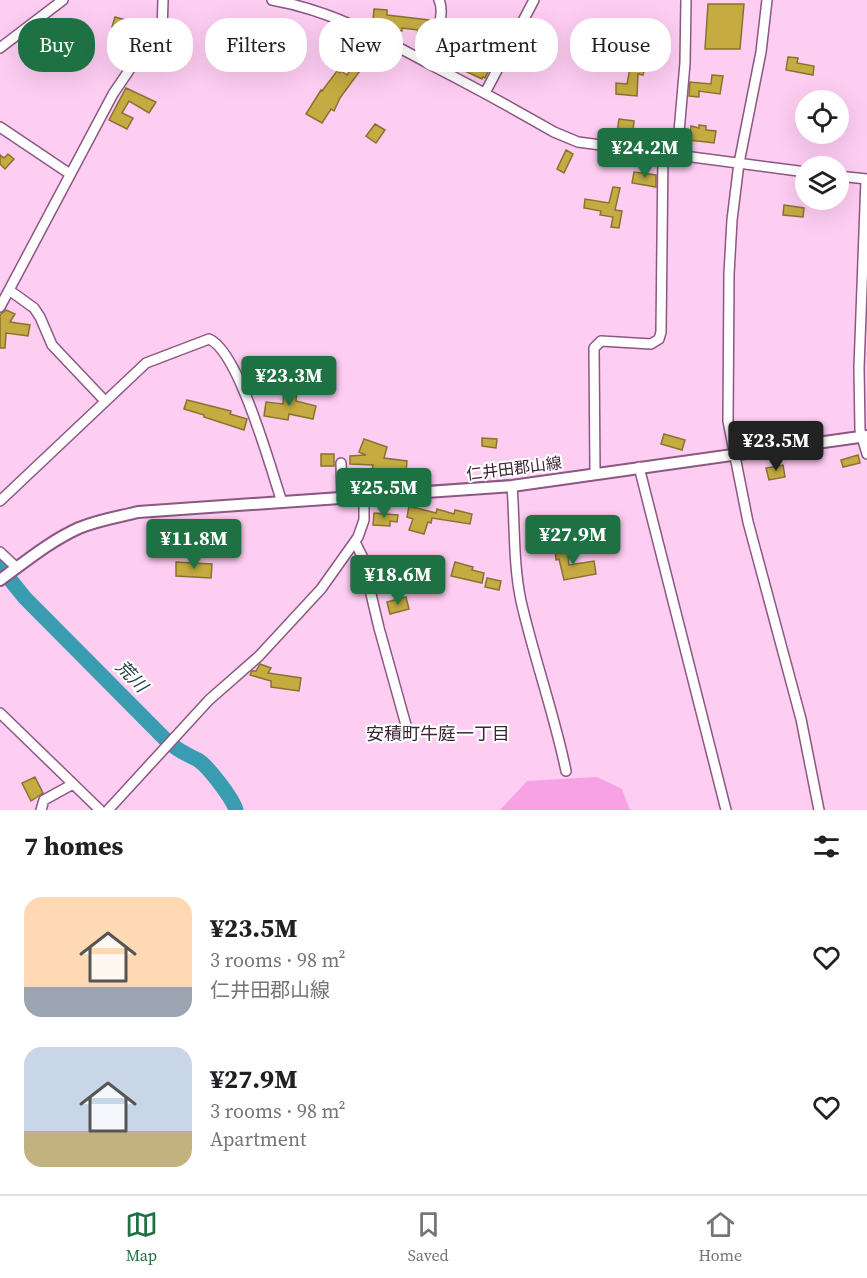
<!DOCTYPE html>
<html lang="en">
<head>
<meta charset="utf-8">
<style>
  body { margin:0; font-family:"Source Serif 4","Noto Sans JP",serif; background:#f2f2f2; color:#202124; height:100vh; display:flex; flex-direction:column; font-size:22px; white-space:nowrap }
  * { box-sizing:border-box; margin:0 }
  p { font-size:20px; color:#757577 }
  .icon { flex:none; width:33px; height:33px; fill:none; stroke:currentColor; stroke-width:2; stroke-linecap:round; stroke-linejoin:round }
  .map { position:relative; height:810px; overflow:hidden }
  .panel { display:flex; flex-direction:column; background:#fff; flex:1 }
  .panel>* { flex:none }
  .banner { position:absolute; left:18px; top:18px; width:831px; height:54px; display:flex; gap:12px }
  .controls { position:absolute; left:795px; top:90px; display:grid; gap:12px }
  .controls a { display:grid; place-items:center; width:54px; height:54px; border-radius:50%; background:#fff; box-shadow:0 6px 24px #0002; font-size:30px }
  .price { position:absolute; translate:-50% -51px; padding:0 14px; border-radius:6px; background:#1d7143; color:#fff; font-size:20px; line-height:39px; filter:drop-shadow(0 2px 3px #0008) }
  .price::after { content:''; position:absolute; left:50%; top:36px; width:18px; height:14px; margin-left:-9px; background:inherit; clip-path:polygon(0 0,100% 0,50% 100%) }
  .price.active { background:#222; color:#fff }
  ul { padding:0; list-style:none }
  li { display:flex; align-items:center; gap:18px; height:150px; padding:0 24px }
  li span { display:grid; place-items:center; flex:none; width:168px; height:120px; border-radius:18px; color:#555 }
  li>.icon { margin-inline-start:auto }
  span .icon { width:72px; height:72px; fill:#fffc; stroke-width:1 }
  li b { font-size:26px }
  h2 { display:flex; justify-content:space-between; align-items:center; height:72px; padding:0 24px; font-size:26px }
  .chip { padding:0 21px; border-radius:24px; background:#fff; box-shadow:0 6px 24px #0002; font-size:21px; line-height:54px }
  .chip.active { background:#1d7143; color:#fff }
  .tabs { display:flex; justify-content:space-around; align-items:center; height:84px; border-top:2px solid #e0e0e0; background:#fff; font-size:16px; color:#757577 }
  .tabs a { display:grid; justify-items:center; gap:3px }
  .tabs .active { color:#1d7143 }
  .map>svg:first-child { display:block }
  .green { fill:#f8a2e6 }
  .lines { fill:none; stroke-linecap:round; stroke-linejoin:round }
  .river { stroke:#3a9cb1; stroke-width:15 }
  .building { fill:#c6ab43; stroke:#86742e; stroke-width:1.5 }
  .minor-casing { stroke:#8c5781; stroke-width:12 }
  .major-casing { stroke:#8c5781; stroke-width:14 }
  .minor { stroke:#fff; stroke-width:9 }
  .major { stroke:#fff; stroke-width:10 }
  .labels { text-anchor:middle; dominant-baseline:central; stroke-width:4.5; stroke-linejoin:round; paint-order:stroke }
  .street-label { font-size:16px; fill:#3d2538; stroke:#fff }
  .water-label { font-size:18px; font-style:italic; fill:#213f46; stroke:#fff }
  .neighbourhood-label { font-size:18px; fill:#3d2538; stroke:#fff }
</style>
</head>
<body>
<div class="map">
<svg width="867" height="810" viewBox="0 0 867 810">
  <rect width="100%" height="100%" fill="#fecdf2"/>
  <path class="green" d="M 597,777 L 622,789 L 630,810 L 500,810 L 527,781 Z"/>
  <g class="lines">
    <path class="river" d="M 0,567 L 25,598 L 166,740 C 179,751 184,753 198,760 C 208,766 233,799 236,810"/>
  </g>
  <path class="building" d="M 708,4 L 744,4 L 740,49 L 705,49 Z
    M 374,9 L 387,10 L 387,15 L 429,20 L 425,43 L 416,41 L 418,30 L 402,28 L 402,31 L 388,29 L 388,26 L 379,25 L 379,21 L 373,20 Z
    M 115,17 L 148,26 L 145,35 L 112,27 Z
    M 454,56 L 468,62 L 469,60 L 487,69 L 486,71 L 488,72 L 485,78 L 483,77 L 482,79 L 450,64 Z
    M 788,57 L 798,58 L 797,63 L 814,66 L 813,75 L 786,70 Z
    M 359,60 L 365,64 L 340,98 L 334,111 L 331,109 L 322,123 L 306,114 L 321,90 L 322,91 L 337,71 L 340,73 L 341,71 L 347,75 L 356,62 L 358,63 Z
    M 631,63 L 645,66 L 643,75 L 638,74 L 637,96 L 616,94 L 616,83 L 627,84 Z
    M 712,75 L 723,76 L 720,94 L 699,91 L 699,97 L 689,96 L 690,82 L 711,84 Z
    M 126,88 L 156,102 L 149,113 L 129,101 L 122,113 L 133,118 L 127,129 L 109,120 Z
    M 619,119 L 634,121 L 632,140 L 616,138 Z
    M 375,124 L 385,130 L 376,143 L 366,136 Z
    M 699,125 L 706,126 L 706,130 L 716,131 L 714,143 L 689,140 L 691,126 L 699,128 Z
    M 566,150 L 573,154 L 564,173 L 557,169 Z
    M 8,154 L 14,159 L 5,169 L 0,164 L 0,155 L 4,158 Z
    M 634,172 L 656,175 L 656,187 L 632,183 Z
    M 613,187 L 620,188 L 615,210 L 622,211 L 619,228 L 611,227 L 613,217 L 600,215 L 601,211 L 584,208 L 585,199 L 609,203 Z
    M 784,205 L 804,208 L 803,217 L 783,215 Z
    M 6,310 L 15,314 L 10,322 L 30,325 L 28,336 L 6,333 L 5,348 L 0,348 L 0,315 Z
    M 284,388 L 297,389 L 296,401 L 316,406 L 313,419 L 289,414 L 288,420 L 264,416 L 266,402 L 283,404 Z
    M 187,400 L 231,411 L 230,414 L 247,419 L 244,430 L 204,417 L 204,415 L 184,409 Z
    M 664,434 L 685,440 L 682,450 L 661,444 Z
    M 482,438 L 497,439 L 496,448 L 482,446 Z
    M 364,439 L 387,447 L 384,458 L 407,461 L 406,473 L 422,473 L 423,485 L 404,486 L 391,484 L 393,474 L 388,473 L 388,471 L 372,470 L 373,465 L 350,464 L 350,456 L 366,455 L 359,452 Z
    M 321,454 L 334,454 L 334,466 L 321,466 Z
    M 858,455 L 860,463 L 843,467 L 841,460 Z
    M 519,460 L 521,471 L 501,474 L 499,462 Z
    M 783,465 L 785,477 L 769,480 L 766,468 Z
    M 409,506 L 436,513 L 437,509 L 454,514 L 455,510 L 472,514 L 470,524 L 432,518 L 431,523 L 428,522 L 424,534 L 409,530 L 413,519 L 407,517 Z
    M 374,513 L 398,515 L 397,522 L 390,521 L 390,526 L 373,525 Z
    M 157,544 L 177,545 L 177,557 L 157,556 Z
    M 567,547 L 569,565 L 594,561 L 596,574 L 564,580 L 559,559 L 556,560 L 555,548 Z
    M 176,562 L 212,564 L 211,578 L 176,576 Z
    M 455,562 L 473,567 L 472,570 L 484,573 L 482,583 L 451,576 Z
    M 487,578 L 501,581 L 499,590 L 485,587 Z
    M 406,597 L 409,609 L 390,614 L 387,602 Z
    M 260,664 L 271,668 L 268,673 L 301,678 L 299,691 L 271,687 L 271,681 L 250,675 L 252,671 L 256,671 Z
    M 35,777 L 43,793 L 31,801 L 22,783 Z"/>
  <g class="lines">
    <g class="minor-casing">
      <path id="minor" d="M 272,0 C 330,10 382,38 433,66 C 474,87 514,109 554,132 L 578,142 L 806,172
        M 767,0 L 761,52 L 739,163 L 732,220 L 729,274 L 728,421 L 748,522 L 801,719 L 819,810
        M 0,48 L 63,0
        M 424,61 C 431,44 447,18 439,0
        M 485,93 L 534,0
        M 0,127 L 70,174
        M 677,155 L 685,63 L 686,0
        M 838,176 L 867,179
        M 866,179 L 859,368 L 860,430 L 867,454
        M 9,290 L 34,308 L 40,317 L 52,345 L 105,401
        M 0,307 L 113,94 L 134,63 L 153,50 L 160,40 L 162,32 L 163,0
        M 341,463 L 342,498
        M 639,467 L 726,810
        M 595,473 L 594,348 L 601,341 L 651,344 L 659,339 L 661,332 L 663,153
        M 512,486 C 515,524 513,563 521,601 C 534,658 554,713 566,771
        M 0,501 L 146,363 L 209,339 C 239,351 271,470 282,502
        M 355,542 L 362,556 L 379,628 L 406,725
        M 0,552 L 17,568
        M 0,713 L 100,810
        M 41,810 L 44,800 L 73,784
        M 108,810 L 209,700 L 259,656 L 321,589 L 358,537 L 364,520 L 364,497"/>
    </g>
    <g class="major-casing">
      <path id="major" d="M 0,580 C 25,562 50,541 79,528 C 98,520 118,517 138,512 L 512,486 L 867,436"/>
    </g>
    <use href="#minor" class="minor"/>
    <use href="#major" class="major"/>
  </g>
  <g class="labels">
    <g class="street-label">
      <text transform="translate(514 468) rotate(-7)">仁井田郡山線</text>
    </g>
    <g class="water-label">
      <text transform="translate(132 676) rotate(46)">荒川</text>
    </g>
    <g class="neighbourhood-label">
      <text x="438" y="733">安積町牛庭一丁目</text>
    </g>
  </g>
</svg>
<div class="controls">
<a><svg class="icon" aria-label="locate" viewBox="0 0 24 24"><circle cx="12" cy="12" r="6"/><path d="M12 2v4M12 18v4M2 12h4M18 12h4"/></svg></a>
<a><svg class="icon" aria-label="layers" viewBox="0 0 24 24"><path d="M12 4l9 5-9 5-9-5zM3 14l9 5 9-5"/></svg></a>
</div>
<b class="price" style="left:645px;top:179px">¥24.2M</b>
<b class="price" style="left:289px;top:407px">¥23.3M</b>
<b class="price active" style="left:776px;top:472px">¥23.5M</b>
<b class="price" style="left:384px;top:519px">¥25.5M</b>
<b class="price" style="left:573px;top:566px">¥27.9M</b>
<b class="price" style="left:194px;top:570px">¥11.8M</b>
<b class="price" style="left:398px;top:606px">¥18.6M</b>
<div class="banner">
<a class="chip active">Buy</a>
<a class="chip">Rent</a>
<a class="chip">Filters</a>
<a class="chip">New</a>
<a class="chip">Apartment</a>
<a class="chip">House</a>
</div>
</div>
<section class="panel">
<h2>7 homes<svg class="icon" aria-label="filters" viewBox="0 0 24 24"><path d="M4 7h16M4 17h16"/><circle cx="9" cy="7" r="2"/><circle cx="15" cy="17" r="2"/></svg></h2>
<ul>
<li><span style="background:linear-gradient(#ffd9b3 75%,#9aa5b1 0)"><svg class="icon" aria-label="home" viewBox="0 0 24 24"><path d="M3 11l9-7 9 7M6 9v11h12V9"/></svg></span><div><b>¥23.5M</b><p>3 rooms · 98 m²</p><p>仁井田郡山線</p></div><svg class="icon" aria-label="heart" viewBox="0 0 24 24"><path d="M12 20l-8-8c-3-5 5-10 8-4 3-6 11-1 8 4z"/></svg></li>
<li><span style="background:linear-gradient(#c9d6e8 70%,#c2b280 0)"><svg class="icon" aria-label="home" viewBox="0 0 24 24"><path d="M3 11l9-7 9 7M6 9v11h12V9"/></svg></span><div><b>¥27.9M</b><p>3 rooms · 98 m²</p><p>Apartment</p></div><svg class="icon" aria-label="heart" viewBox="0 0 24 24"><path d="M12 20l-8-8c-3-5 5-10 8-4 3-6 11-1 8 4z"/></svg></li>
</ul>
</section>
<nav class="tabs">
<a class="active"><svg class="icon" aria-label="map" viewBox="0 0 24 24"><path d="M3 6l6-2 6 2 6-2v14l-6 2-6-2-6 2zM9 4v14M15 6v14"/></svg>Map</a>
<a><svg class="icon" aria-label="saved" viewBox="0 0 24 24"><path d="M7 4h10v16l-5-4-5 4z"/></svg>Saved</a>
<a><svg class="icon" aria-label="home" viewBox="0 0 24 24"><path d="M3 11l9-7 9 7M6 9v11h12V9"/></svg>Home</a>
</nav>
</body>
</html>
